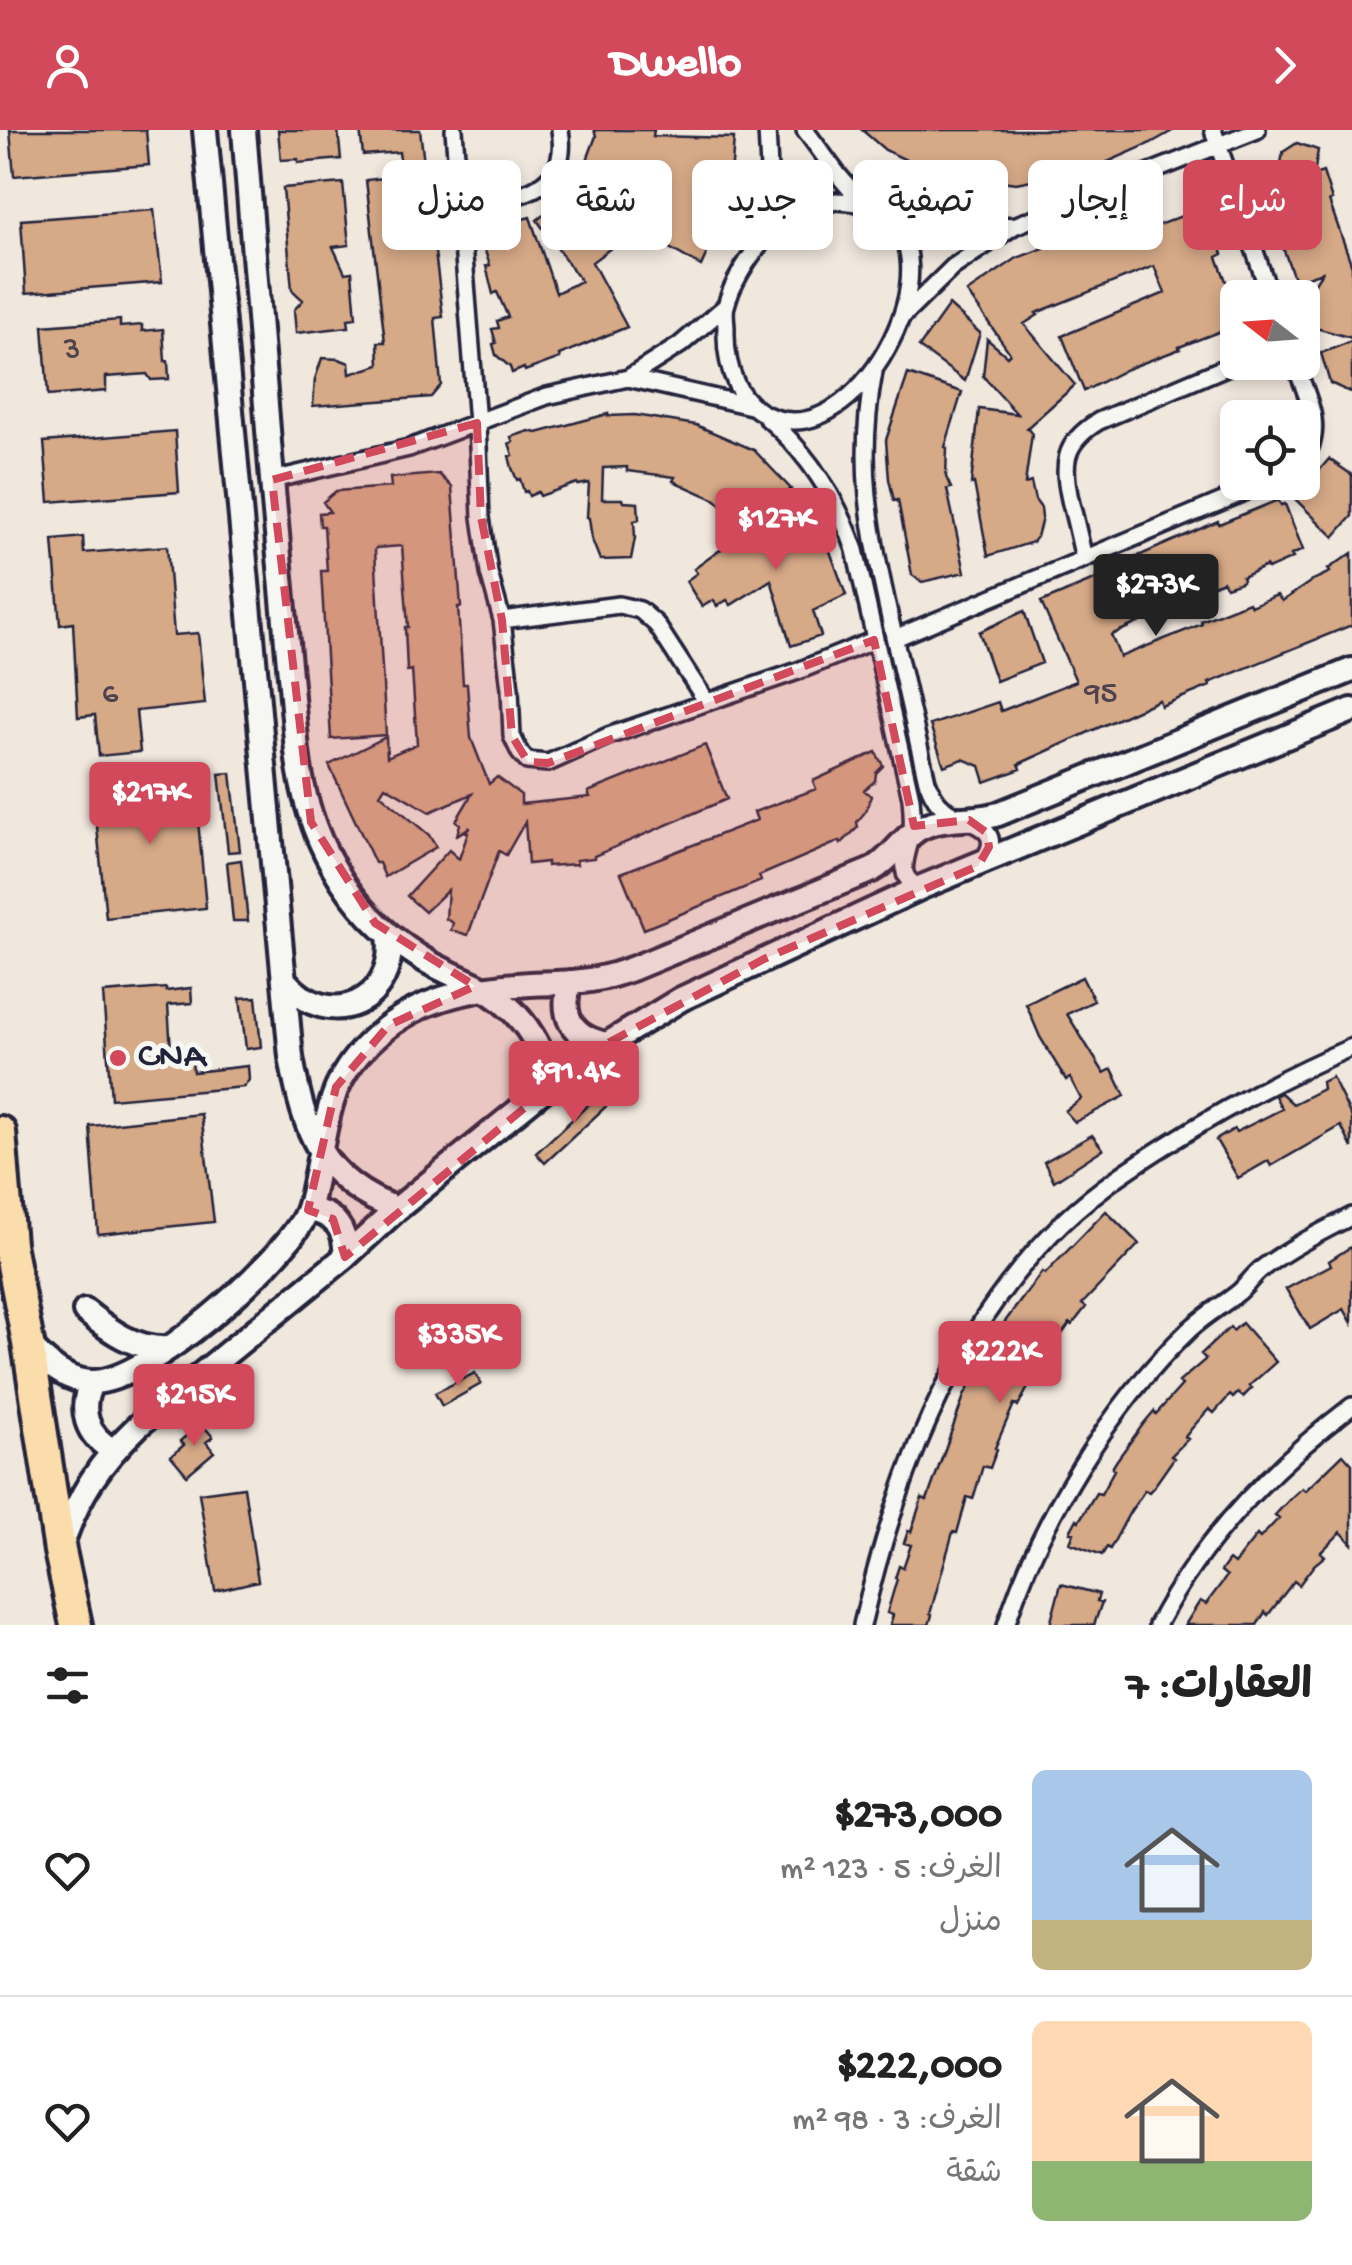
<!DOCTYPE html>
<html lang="ar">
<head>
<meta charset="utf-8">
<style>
  body { margin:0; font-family:"Gochi Hand","Playpen Sans Arabic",sans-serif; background:#f6f6f6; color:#222; direction:rtl; height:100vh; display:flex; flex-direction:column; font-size:38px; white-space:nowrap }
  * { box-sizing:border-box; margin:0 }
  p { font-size:32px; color:#767676 }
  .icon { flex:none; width:55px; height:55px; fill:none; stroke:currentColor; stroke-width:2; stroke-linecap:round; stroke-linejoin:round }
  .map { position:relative; height:1495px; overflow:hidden; direction:ltr }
  .side { display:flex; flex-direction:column; background:#fff; flex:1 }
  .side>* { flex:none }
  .guide { position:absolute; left:30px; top:30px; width:1292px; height:90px; direction:rtl; display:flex; gap:20px }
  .needle { width:65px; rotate:287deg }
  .fabs { position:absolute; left:1220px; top:150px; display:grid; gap:20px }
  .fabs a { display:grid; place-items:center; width:100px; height:100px; border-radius:15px; background:#fff; box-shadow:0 5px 15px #0003; font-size:50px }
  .price { position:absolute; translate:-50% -85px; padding:0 22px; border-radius:10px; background:#d1495b; color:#fff; font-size:32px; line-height:65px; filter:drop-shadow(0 2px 5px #0008) }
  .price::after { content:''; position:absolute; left:50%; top:60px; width:30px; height:22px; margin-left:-15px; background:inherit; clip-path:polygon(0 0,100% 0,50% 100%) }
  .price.on { background:#222; color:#fff }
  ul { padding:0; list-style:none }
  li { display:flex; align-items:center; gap:30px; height:250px; padding:0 40px }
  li+li { border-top:2px solid #e0e0e0 }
  li span { display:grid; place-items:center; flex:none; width:280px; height:200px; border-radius:15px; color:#555 }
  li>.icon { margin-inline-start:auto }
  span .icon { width:120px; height:120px; fill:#fffc; stroke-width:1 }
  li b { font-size:42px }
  h2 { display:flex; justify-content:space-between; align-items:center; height:120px; padding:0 40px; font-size:42px }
  .pill { padding:0 35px; border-radius:15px; background:#fff; box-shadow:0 5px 15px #0003; font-size:35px; line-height:90px }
  .pill.on { background:#d1495b; color:#fff }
  header { display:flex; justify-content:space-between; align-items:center; height:130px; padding:0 40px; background:#d1495b; color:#fff; font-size:45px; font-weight:700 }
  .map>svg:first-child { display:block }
  .building { fill:#d6a987; stroke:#22223b; stroke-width:2.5 }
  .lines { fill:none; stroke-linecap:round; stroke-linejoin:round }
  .street-casing { stroke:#22223b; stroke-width:22 }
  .secondary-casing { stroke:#22223b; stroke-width:30 }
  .highway-casing { stroke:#22223b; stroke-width:38 }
  .street { stroke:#f6f6f2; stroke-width:15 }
  .secondary { stroke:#f6f6f2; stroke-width:22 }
  .highway { stroke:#faddab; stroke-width:30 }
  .marked { fill:#d1495b; fill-opacity:0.2; stroke:#d1495b; stroke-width:8; stroke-dasharray:20 12; stroke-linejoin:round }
  .poi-dot { fill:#d1495b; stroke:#f6f6f2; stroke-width:4 }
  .labels { text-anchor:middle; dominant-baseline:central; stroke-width:10; stroke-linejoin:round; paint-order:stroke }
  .number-label { font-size:32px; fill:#4f444e }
  .poi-label { font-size:38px; fill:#22223b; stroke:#f6f6f2; text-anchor:start }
</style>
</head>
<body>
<header><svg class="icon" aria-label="forward" viewBox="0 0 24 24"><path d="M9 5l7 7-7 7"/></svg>Dwello<svg class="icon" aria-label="person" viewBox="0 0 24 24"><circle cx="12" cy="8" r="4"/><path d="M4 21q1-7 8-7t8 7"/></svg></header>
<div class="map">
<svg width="1352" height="1495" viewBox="0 0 1352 1495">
  <rect width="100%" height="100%" fill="#f0e7dd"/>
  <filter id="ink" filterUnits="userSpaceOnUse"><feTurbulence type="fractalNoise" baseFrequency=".01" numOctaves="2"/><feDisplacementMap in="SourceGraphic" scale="20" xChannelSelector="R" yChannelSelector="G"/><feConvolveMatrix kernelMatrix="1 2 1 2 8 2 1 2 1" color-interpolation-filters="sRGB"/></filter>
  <g filter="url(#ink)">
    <path class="building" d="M 10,0 L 146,0 L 149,35 L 14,46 Z
      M 278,0 L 338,0 L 341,29 L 298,33 L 298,29 L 281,30 Z
      M 360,0 L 420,0 L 443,187 L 435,188 L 441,255 L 431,267 L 313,276 L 315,249 L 322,228 L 339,229 L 349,233 L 350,244 L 379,235 L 378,212 L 385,212 L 366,50 L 402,46 L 399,22 L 363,25 Z
      M 594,0 L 654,0 L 653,6 L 734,8 L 729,74 L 701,136 L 666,116 L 668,113 L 658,108 L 659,104 L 648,99 L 651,93 L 596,73 L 623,109 L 592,132 L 627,197 L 559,225 L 560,228 L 525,241 L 524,238 L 512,243 L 510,237 L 496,225 L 493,214 L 496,213 L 492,199 L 499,198 L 497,191 L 508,187 L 497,162 L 493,164 L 486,136 L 490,135 L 485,121 L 488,119 L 485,103 L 494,100 L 493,97 L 530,87 L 556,163 L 581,151 L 537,90 L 576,60 L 596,6 Z
      M 862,0 L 1174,0 L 1151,13 L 1094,38 L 1016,53 L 929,41 L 885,20 Z
      M 1297,13 L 1318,20 L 1314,45 L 1323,42 L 1332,70 L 1329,71 L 1352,136 L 1352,208 L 1312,197 L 1303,171 L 1322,142 L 1295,151 L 1279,107 L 1283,106 L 1270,67 L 1282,63 L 1276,46 L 1279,45 L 1283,22 Z
      M 343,53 L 349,115 L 333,117 L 345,143 L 352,142 L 356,188 L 348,189 L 349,197 L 296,203 L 294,180 L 303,170 L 292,160 L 283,58 Z
      M 1204,77 L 1223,124 L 1217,127 L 1238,183 L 1229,198 L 1179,217 L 1180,219 L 1127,239 L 1084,261 L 1062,206 L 1165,163 L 1154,136 L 1036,183 L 1038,185 L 1024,194 L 1075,255 L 1027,298 L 1032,304 L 1025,354 L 1031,352 L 1035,370 L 1041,378 L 1042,388 L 1037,407 L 1033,412 L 988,426 L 974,353 L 971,354 L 979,279 L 1017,284 L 983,246 L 987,209 L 1007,226 L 1010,223 L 967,162 L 1017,128 L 1070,108 L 1071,111 L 1126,86 L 1134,105 Z
      M 154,80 L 162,152 L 26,163 L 21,90 Z
      M 949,175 L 980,203 L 965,251 L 919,217 Z
      M 120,190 L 120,197 L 142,195 L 142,201 L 163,199 L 165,231 L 168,231 L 169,249 L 151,250 L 147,244 L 106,247 L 106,261 L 48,266 L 43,196 Z
      M 1352,211 L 1352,263 L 1330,253 L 1321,223 Z
      M 908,244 L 962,262 L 945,317 L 947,318 L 946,347 L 951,358 L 947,359 L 965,442 L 922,452 L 912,445 L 898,370 L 894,371 L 889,349 L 886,310 Z
      M 608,284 L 608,286 L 635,285 L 696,295 L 754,320 L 791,359 L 747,401 L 716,370 L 673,351 L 675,347 L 627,341 L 627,337 L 603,338 L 602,369 L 623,369 L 624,372 L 638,373 L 639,390 L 634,391 L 635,408 L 631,429 L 600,430 L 592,410 L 589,388 L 587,387 L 589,353 L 578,355 L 577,353 L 540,366 L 538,362 L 529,366 L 527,361 L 524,362 L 520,349 L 517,350 L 512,338 L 509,326 L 513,325 L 509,313 L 513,312 L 511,307 L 529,301 L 537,303 Z
      M 175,301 L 179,362 L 49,372 L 44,312 Z
      M 1329,329 L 1352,345 L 1352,386 L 1334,407 L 1295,369 Z
      M 439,344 L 452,357 L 461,477 L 458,477 L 463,554 L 467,554 L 471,608 L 489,654 L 497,647 L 521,665 L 521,674 L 590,667 L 588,662 L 705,615 L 727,669 L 594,726 L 594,728 L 576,730 L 577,734 L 547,736 L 547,732 L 528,734 L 525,692 L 506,725 L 499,721 L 468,805 L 451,800 L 453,793 L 446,789 L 448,760 L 425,782 L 407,766 L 449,720 L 459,729 L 468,703 L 466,702 L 470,697 L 457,705 L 460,694 L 456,691 L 472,664 L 430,682 L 385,656 L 380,664 L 429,705 L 436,717 L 385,747 L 379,733 L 375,733 L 329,635 L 386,607 L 387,627 L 417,614 L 412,540 L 407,541 L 405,497 L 408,497 L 402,416 L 376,418 L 375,420 L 386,605 L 331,609 L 321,441 L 327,441 L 324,396 L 320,396 L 319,383 L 330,382 L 323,372 L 336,361 L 391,357 L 390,348 Z
      M 1278,370 L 1281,375 L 1285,374 L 1303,420 L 1291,425 L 1293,428 L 1268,439 L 1266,436 L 1242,447 L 1243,450 L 1241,452 L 1226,457 L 1223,451 L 1201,460 L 1202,464 L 1111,505 L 1120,527 L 1202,494 L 1201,491 L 1249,472 L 1251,476 L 1277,465 L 1282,471 L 1313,450 L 1330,442 L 1328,439 L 1352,423 L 1352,495 L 1209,553 L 1210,556 L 1161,576 L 1159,570 L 1019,634 L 1021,639 L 985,652 L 980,636 L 963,629 L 944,636 L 930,595 L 998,572 L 1001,581 L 1076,551 L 1041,472 L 1106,445 L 1104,441 L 1218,391 L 1219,394 Z
      M 807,375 L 831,424 L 846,465 L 813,481 L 821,506 L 791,516 L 771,450 L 731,475 L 727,470 L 717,476 L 713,470 L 702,477 L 686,451 L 697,443 L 694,439 L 735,409 L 740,416 Z
      M 83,407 L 84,423 L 167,416 L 174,505 L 198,503 L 205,574 L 136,581 L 140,622 L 99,626 L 95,585 L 78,587 L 73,493 L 60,495 L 53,410 Z
      M 1024,481 L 1042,533 L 996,551 L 979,502 Z
      M 876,622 L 883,636 L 876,643 L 875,651 L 864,660 L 871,666 L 866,681 L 857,692 L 858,697 L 841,714 L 840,711 L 759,746 L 761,751 L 644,799 L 621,743 L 757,690 L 754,682 L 816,659 L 813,651 Z
      M 231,643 L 240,721 L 228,722 L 219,644 Z
      M 194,646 L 206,778 L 106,788 L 93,656 Z
      M 241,730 L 248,791 L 233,791 L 227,732 Z
      M 1082,847 L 1094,871 L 1067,884 L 1104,943 L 1112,939 L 1125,966 L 1075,992 L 1065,981 L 1081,969 L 1070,948 L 1066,950 L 1040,907 L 1026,874 Z
      M 166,858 L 166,861 L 191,858 L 192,873 L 168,875 L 171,920 L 191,918 L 193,942 L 248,936 L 249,950 L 244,957 L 111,969 L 103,863 Z
      M 256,867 L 261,917 L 246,919 L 240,868 Z
      M 1332,947 L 1352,988 L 1352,1018 L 1341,996 L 1271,1036 L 1268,1031 L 1238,1048 L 1216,1010 L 1234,999 L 1236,1002 L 1282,979 L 1275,966 L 1281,963 L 1293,974 L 1323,959 L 1322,952 Z
      M 604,960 L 613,970 L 545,1033 L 536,1023 Z
      M 201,984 L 214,1092 L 98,1104 L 90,996 Z
      M 1092,1005 L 1103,1019 L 1054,1051 L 1044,1032 Z
      M 1106,1081 L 1139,1114 L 1082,1174 L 1086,1177 L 1072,1195 L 1070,1193 L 1046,1227 L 1049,1229 L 1035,1252 L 1032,1250 L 1018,1276 L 1014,1274 L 995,1318 L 997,1319 L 990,1338 L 983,1336 L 973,1369 L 967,1367 L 957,1403 L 953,1402 L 930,1484 L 932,1485 L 929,1495 L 890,1495 L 893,1485 L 887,1483 L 897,1449 L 895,1448 L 899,1436 L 903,1438 L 911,1415 L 904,1413 L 908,1401 L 911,1402 L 922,1368 L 927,1370 L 964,1266 L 982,1233 L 985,1234 L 998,1212 L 992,1209 L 1042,1142 L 1045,1144 Z
      M 1352,1116 L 1352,1193 L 1344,1179 L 1310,1199 L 1286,1159 L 1331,1135 L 1329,1131 Z
      M 1242,1193 L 1276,1232 L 1249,1256 L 1252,1258 L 1243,1267 L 1238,1263 L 1233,1268 L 1230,1265 L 1214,1283 L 1209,1279 L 1192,1298 L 1185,1307 L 1188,1309 L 1171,1326 L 1174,1328 L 1153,1358 L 1149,1362 L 1145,1360 L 1130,1382 L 1110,1419 L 1107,1417 L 1102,1425 L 1070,1413 L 1074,1403 L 1070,1402 L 1077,1389 L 1079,1391 L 1096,1363 L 1101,1364 L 1114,1340 L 1112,1338 L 1117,1330 L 1144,1293 L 1154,1281 L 1156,1284 L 1182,1255 L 1179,1252 L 1206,1229 L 1201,1224 L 1230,1197 L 1233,1201 Z
      M 475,1243 L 481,1254 L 442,1276 L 435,1263 Z
      M 201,1293 L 213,1307 L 206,1312 L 214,1322 L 187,1345 L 171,1326 L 184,1315 L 180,1311 Z
      M 1343,1324 L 1352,1334 L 1352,1414 L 1341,1402 L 1321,1422 L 1325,1426 L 1314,1435 L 1299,1455 L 1294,1451 L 1268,1485 L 1265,1482 L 1257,1495 L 1185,1495 L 1200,1471 L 1206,1474 L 1227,1446 L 1221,1441 L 1229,1430 L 1234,1434 L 1257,1405 L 1260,1408 L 1279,1388 L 1275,1385 L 1291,1368 L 1302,1358 L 1305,1361 Z
      M 244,1357 L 258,1451 L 215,1461 L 199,1363 Z
      M 1061,1454 L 1099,1464 L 1097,1471 L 1102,1472 L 1094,1495 L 1050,1495 Z"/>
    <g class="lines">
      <g class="street-casing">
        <path id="street" d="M 454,0 L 477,293 L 481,387 L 489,443 L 502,490 L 510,559 L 512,606 L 520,623 L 527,631 L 548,633 L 608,606 L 798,541 L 874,510
          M 805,0 L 839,46 L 863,74
          M 1213,0 L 1271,168
          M 836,71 C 852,72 867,73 881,81 C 958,127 865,312 778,289 C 737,278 725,237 726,199 C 726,192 724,182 726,176 C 731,155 749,126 764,110 C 784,89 809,78 836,71 Z
          M 461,76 C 507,68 572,66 560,0
          M 884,80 L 945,91 L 1014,96
          M 761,110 L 770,59 L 767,0
          M 903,186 L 953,137 L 1014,96 L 1257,0
          M 1294,232 C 1306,264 1327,300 1302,330
          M 874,242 C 856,337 871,401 891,493 C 903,546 915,598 927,651 C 931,661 935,671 944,678 C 962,694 1011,695 981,733
          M 628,248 L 751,276
          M 766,287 C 808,323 837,368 855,420 L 911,668 C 912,679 913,690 912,702 C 909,723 892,750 922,757
          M 272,350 L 409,318 L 547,266 L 628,248 L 680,215 L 726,176
          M 1084,429 C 1080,411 1076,392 1071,374 C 1062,335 1062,313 1099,291 L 1238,232
          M 502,490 L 619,475 L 640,480 L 656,494 L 706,571
          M 895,508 L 1268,352
          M 862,1495 C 895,1353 948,1210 1051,1104 C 1084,1069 1124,1042 1165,1016 C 1225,978 1287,945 1352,917
          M 1006,1495 C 1039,1391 1111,1274 1190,1199 C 1205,1185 1223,1175 1239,1162 C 1246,1156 1252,1147 1260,1140 C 1287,1119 1321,1102 1352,1086
          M 1157,1495 C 1204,1406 1273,1336 1352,1276"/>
      </g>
      <g class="secondary-casing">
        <path id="secondary" d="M 205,0 L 291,927 C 304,1002 321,1051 397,1079
          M 244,0 L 272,350 L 297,621 C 306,705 346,780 418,826 C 438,839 460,847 480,857 C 520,878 541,912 552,953
          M 286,852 C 329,903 398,872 389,805
          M 570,852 C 560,886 571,906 605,914
          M 308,1080 C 335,1083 347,1100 345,1127
          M 85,1181 C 110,1201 136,1220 169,1218
          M 28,1213 C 44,1232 66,1251 91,1252 C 146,1254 279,1134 304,1088 C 311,1075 313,1059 316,1044 C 330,979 329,943 386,898 C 427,866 479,857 530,854 C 555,853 581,853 605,847 C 615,845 625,841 634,838 L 872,740 C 895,727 903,704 927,695 C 949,686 975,692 998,684 L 1352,540
          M 92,1252 C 78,1279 86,1306 113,1320
          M 61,1418 C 77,1366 100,1332 139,1295 L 345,1127 L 397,1079 L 578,932 L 681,869 L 922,757 L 1352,580"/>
      </g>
      <g class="highway-casing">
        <path id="highway" d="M 0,1002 L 9,1114 L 28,1213 L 60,1421 L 76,1495"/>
      </g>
      <use href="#street" class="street"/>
      <use href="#secondary" class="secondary"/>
      <use href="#highway" class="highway"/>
    </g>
  </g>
  <path class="marked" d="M 477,293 L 481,387 L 502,490 L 512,606 L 528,632 L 548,633 L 874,510 L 914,696 L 969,690 L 987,703 L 989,717 L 978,736 L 764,829 L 593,921 L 345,1127 L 333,1089 L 308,1080 L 336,957 L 389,895 L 475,856 L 375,793 L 311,692 L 272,350 Z"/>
  <circle class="poi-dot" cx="118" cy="928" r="10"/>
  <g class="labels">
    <g class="number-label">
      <text x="72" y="221">3</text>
      <text x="110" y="565">6</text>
      <text x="1101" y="565">95</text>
    </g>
    <g class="poi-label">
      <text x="138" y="928">CNA</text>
    </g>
  </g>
</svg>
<div class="fabs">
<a><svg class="needle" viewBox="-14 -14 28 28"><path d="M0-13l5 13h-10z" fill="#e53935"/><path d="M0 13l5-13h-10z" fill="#767676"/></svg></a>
<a><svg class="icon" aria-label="locate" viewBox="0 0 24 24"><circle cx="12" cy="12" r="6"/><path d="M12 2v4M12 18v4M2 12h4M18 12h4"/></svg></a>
</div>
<b class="price" style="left:776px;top:443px">$127K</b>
<b class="price on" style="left:1156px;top:509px">$273K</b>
<b class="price" style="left:150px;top:717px">$217K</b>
<b class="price" style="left:574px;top:996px">$91.4K</b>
<b class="price" style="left:458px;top:1259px">$335K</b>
<b class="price" style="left:1000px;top:1276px">$222K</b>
<b class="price" style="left:194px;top:1319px">$215K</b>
<div class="guide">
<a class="pill on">شراء</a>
<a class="pill">إيجار</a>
<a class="pill">تصفية</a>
<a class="pill">جديد</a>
<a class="pill">شقة</a>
<a class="pill">منزل</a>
</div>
</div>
<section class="side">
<h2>العقارات: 7<svg class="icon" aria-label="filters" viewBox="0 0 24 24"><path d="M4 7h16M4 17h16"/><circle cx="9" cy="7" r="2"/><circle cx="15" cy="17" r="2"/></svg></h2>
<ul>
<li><span style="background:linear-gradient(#a9c7e8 75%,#c2b280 0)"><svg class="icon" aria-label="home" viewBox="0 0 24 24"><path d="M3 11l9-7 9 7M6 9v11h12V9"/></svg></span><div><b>$273,000</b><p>الغرف: 5 · 123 m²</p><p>منزل</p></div><svg class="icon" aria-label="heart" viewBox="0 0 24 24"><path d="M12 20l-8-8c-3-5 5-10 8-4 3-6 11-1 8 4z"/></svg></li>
<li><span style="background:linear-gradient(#ffd9b3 70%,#8fb573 0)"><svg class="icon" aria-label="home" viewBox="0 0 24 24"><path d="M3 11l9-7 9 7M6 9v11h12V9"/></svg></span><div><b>$222,000</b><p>الغرف: 3 · 98 m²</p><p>شقة</p></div><svg class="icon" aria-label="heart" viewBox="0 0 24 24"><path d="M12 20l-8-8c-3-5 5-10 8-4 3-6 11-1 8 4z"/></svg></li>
</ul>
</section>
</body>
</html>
